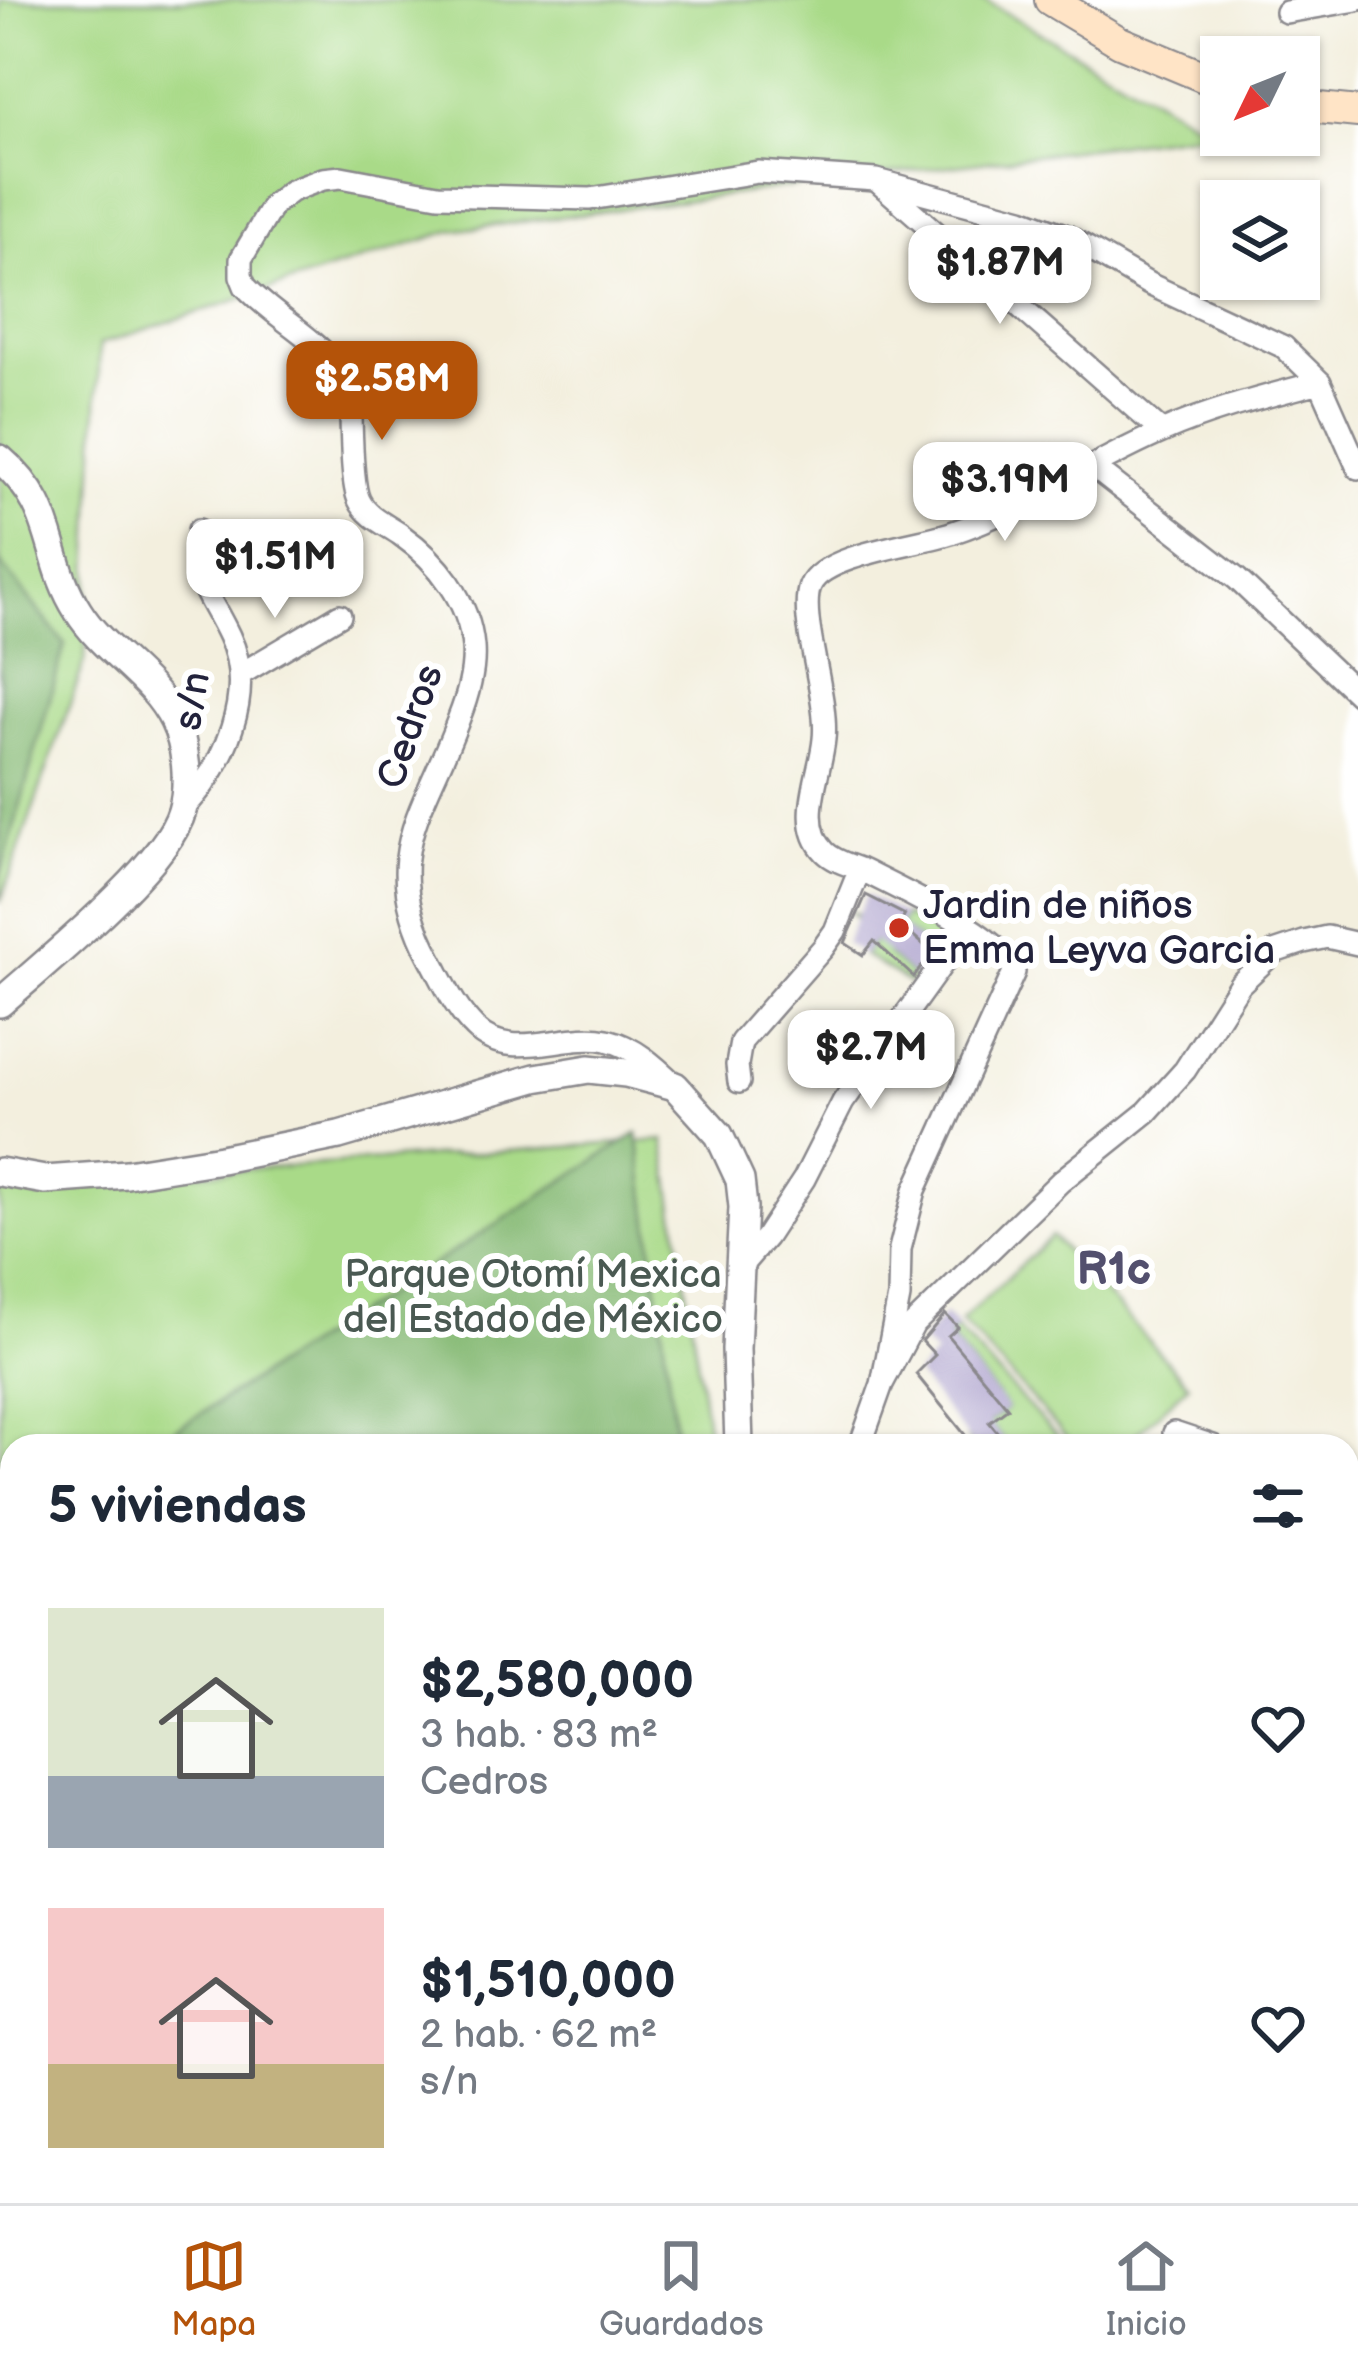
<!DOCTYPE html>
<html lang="es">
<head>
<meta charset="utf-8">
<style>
  body { margin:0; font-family:"Balsamiq Sans",sans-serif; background:#f2f2f3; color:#1f2937; height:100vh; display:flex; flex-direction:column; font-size:45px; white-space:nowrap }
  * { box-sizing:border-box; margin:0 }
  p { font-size:39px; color:#747a83 }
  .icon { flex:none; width:66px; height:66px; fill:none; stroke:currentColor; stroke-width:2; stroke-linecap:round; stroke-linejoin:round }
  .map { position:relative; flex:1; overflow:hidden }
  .side { position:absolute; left:0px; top:1434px; width:1359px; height:771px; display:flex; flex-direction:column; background:#fff; border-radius:36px 36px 0 0; box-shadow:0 3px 9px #0004 }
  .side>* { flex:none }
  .needle { width:78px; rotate:227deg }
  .controls { position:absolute; left:1200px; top:36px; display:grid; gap:24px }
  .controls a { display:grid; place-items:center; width:120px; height:120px; border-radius:0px; background:#fff; box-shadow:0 3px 9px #0004; font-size:60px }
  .price { position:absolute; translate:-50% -102px; padding:0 27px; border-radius:24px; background:#fff; color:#222; font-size:39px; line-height:78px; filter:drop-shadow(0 3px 6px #0008) }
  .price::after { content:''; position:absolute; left:50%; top:72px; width:36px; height:27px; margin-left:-18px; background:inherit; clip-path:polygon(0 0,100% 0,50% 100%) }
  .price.on { background:#b45309; color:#fff }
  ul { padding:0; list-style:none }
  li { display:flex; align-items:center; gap:36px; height:300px; padding:0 48px }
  li span { display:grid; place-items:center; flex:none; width:336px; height:240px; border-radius:0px; color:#555 }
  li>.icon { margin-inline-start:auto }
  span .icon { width:144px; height:144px; fill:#fffc; stroke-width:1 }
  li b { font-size:51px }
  h2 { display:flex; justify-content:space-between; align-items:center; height:144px; padding:0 48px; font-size:51px }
  .tabs { display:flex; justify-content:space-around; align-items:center; height:168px; border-top:3px solid #e0e1e3; background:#fff; font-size:33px; color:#747a83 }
  .tabs a { display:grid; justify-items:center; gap:6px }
  .tabs .on { color:#b45309 }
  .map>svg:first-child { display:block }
  .green { fill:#a9da88; stroke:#667e62; stroke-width:3 }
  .forest { fill:#86ba74; stroke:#546e58; stroke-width:3 }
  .building { fill:#afa4ce }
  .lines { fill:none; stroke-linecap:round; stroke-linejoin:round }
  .service-casing { stroke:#8a888c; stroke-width:15 }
  .minor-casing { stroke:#8a888c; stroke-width:26 }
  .tertiary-casing { stroke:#8a888c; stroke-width:32 }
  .secondary-casing { stroke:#8a888c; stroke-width:34 }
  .service { stroke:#fff; stroke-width:10 }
  .minor { stroke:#fff; stroke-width:21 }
  .tertiary { stroke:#fff; stroke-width:27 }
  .secondary { stroke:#ffe4c6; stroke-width:30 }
  .poi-dot { fill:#c8321e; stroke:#fff; stroke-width:4.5 }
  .labels { text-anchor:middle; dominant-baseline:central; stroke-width:12; stroke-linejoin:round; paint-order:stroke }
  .street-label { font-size:39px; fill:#22223b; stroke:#fff }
  .poi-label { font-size:39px; fill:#22223b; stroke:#fff; text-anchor:start }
  .park-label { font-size:39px; fill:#4a5952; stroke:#fff }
  .quarter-label { font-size:45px; font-weight:bold; fill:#53506e; stroke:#fff }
</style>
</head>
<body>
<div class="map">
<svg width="1358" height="2203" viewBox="0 0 1358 2203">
  <rect width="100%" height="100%" fill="#fff"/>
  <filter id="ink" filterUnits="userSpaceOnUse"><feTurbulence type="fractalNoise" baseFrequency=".00833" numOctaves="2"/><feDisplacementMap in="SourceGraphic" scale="24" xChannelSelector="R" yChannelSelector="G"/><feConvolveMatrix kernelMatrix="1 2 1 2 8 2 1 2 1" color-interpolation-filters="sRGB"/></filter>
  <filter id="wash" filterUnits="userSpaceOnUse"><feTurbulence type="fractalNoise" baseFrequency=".004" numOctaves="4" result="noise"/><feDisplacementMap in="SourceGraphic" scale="48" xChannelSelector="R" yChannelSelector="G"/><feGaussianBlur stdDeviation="2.7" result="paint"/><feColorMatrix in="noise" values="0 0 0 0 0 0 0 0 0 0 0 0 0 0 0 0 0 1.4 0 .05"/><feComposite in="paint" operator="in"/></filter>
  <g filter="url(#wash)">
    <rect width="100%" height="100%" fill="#f3efde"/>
    <path class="green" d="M 0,0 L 984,0 L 1212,132 L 451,231 L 100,344 L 85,661 L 0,903 Z
      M 850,911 L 896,935 L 905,915 L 946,937 L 933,953 L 906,930 L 888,954 L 914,977 L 909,983 L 863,955 L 875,940 Z
      M 664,1140 L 710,1446 L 12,1446 L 12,2193 L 1347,2193 L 1347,1847 L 1358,1846 L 1358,2203 L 0,2203 L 0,1187 Z
      M 1052,1236 L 1189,1385 L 1123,1446 L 1074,1446 L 961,1321 Z
      M 956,1329 L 1066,1446 L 1009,1446 L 994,1429 L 973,1445 L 968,1439 L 1007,1408 L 949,1336 Z"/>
    <path class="forest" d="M 0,562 L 65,644 L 0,878 Z
      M 638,1133 L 677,1446 L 150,1446 Z
      M 0,1533 L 12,1535 L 12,2193 L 67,2193 L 57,2195 L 65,2203 L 0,2203 Z
      M 1347,1910 L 1358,1911 L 1358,2102 L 1347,2103 Z"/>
    <g id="blocks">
      <path class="building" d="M 866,895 L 905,915 L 900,924 L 932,952 L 914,977 L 874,941 L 863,955 L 845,943 Z
        M 945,1314 L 958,1327 L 948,1336 L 1008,1408 L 989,1422 L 1009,1446 L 974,1446 L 916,1374 L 935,1355 L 922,1341 Z"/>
    </g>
  </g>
  <g filter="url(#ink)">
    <use href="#blocks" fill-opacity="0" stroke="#8a888c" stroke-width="3"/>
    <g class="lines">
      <g class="service-casing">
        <path id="service" d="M 1348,1564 L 1358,1585"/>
      </g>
      <g class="minor-casing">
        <path id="minor" d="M 1286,12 L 1357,0
          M 876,180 L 1162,432
          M 1092,466 L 1237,579 L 1358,694
          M 239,675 L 340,615
          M 183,809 C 224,766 257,694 229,636 C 209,593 190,582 199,530
          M 739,1082 L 737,1065 L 741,1042 L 823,948 L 835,931 L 860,869
          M 675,1085 C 655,1066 635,1047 607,1040 C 565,1031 510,1063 475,1028 C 455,1009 444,983 431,959 C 376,857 424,813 459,718 C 468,695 475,671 473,647 C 469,601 438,561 401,535 C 387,525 367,517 359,500 C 350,481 352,415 350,391 C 331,342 278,323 245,286 L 241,276 L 241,259 L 273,205 L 291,191 L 323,179 L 341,177 L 438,195 L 590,199 L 758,172 L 876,180 L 1022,219 L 1067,236 L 1149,284 L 1284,347 L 1320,382
          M 741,1266 L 766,1237 L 804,1179 L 843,1102 L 968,928
          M 882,1384 L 899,1297 L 900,1249 L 915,1190 L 1014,972 C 1007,938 898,889 866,872 C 853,865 836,863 825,852 C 796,823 821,774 824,739 C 829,697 798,617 810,586 C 823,554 919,544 951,533 C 1026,508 1092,462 1164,431 C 1214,409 1268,396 1320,382 L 1358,468
          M 1174,1433 L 1213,1446
          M 860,1446 L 882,1384 L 914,1324 L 1061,1181 L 1147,1112 L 1185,1070 L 1240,984 L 1274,952 L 1304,942 L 1327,937 L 1358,944
          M 1347,1489 L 1358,1493
          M 1347,1745 L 1358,1758
          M 1347,1794 L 1358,1779"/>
      </g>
      <g class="tertiary-casing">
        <path id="tertiary" d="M 0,459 C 59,509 43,556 78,611 C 104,653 152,676 174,721 C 186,745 190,784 182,811 C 167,865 45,963 0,1003
          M 0,1172 L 45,1180 L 127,1174 L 221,1159 L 339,1135 L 535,1078 L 589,1069 L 626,1073 L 675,1086 L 719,1135 L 740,1180 L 743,1207 L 736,1349 L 739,1446
          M 1347,1561 L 1358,1560"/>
      </g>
      <g class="secondary-casing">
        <path id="secondary" d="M 1050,0 L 1120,42 L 1221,84
          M 1299,106 L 1358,112"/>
      </g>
      <use href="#service" class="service"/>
      <use href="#minor" class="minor"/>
      <use href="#tertiary" class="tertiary"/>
      <use href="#secondary" class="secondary"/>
    </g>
  </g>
  <circle class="poi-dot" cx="899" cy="928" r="12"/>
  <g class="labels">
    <g class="street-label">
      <text transform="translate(193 701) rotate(-80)">s/n</text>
      <text transform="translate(411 727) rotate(-71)">Cedros</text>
    </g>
    <g class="poi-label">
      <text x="923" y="906">Jardin de niños<tspan x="923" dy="45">Emma Leyva Garcia</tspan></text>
    </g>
    <g class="park-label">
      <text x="533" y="1275">Parque Otomí Mexica<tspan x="533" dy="45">del Estado de México</tspan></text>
    </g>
    <g class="quarter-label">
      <text x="1114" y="1270">R1c</text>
    </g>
  </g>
</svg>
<div class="controls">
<a><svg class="needle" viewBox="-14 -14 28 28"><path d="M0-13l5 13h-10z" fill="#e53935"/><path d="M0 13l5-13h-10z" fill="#747a83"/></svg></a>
<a><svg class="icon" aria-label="layers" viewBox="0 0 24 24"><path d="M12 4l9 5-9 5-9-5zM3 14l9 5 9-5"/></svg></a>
</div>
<b class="price" style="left:1000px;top:327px">$1.87M</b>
<b class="price on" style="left:382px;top:443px">$2.58M</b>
<b class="price" style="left:1005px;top:544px">$3.19M</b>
<b class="price" style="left:275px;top:621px">$1.51M</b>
<b class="price" style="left:871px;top:1112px">$2.7M</b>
<section class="side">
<h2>5 viviendas<svg class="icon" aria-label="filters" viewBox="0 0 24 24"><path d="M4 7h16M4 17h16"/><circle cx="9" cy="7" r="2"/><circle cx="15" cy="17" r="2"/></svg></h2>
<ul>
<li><span style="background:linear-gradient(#dfe7d0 70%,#9aa5b1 0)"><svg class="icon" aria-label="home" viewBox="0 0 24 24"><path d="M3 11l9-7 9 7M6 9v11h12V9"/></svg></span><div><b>$2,580,000</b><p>3 hab. · 83 m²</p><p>Cedros</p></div><svg class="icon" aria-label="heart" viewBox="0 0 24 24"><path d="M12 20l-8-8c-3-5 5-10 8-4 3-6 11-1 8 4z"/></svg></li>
<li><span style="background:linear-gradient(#f6c9c9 65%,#c2b280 0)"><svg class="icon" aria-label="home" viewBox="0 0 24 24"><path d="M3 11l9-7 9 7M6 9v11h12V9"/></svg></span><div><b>$1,510,000</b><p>2 hab. · 62 m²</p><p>s/n</p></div><svg class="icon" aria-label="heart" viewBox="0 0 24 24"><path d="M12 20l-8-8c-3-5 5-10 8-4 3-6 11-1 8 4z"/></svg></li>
</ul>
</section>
</div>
<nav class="tabs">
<a class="on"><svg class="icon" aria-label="map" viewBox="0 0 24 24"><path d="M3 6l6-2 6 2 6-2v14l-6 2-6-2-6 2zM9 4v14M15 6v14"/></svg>Mapa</a>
<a><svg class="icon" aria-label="saved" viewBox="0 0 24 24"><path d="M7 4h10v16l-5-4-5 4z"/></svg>Guardados</a>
<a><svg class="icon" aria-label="home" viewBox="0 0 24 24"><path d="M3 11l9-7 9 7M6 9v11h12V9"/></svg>Inicio</a>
</nav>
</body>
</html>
